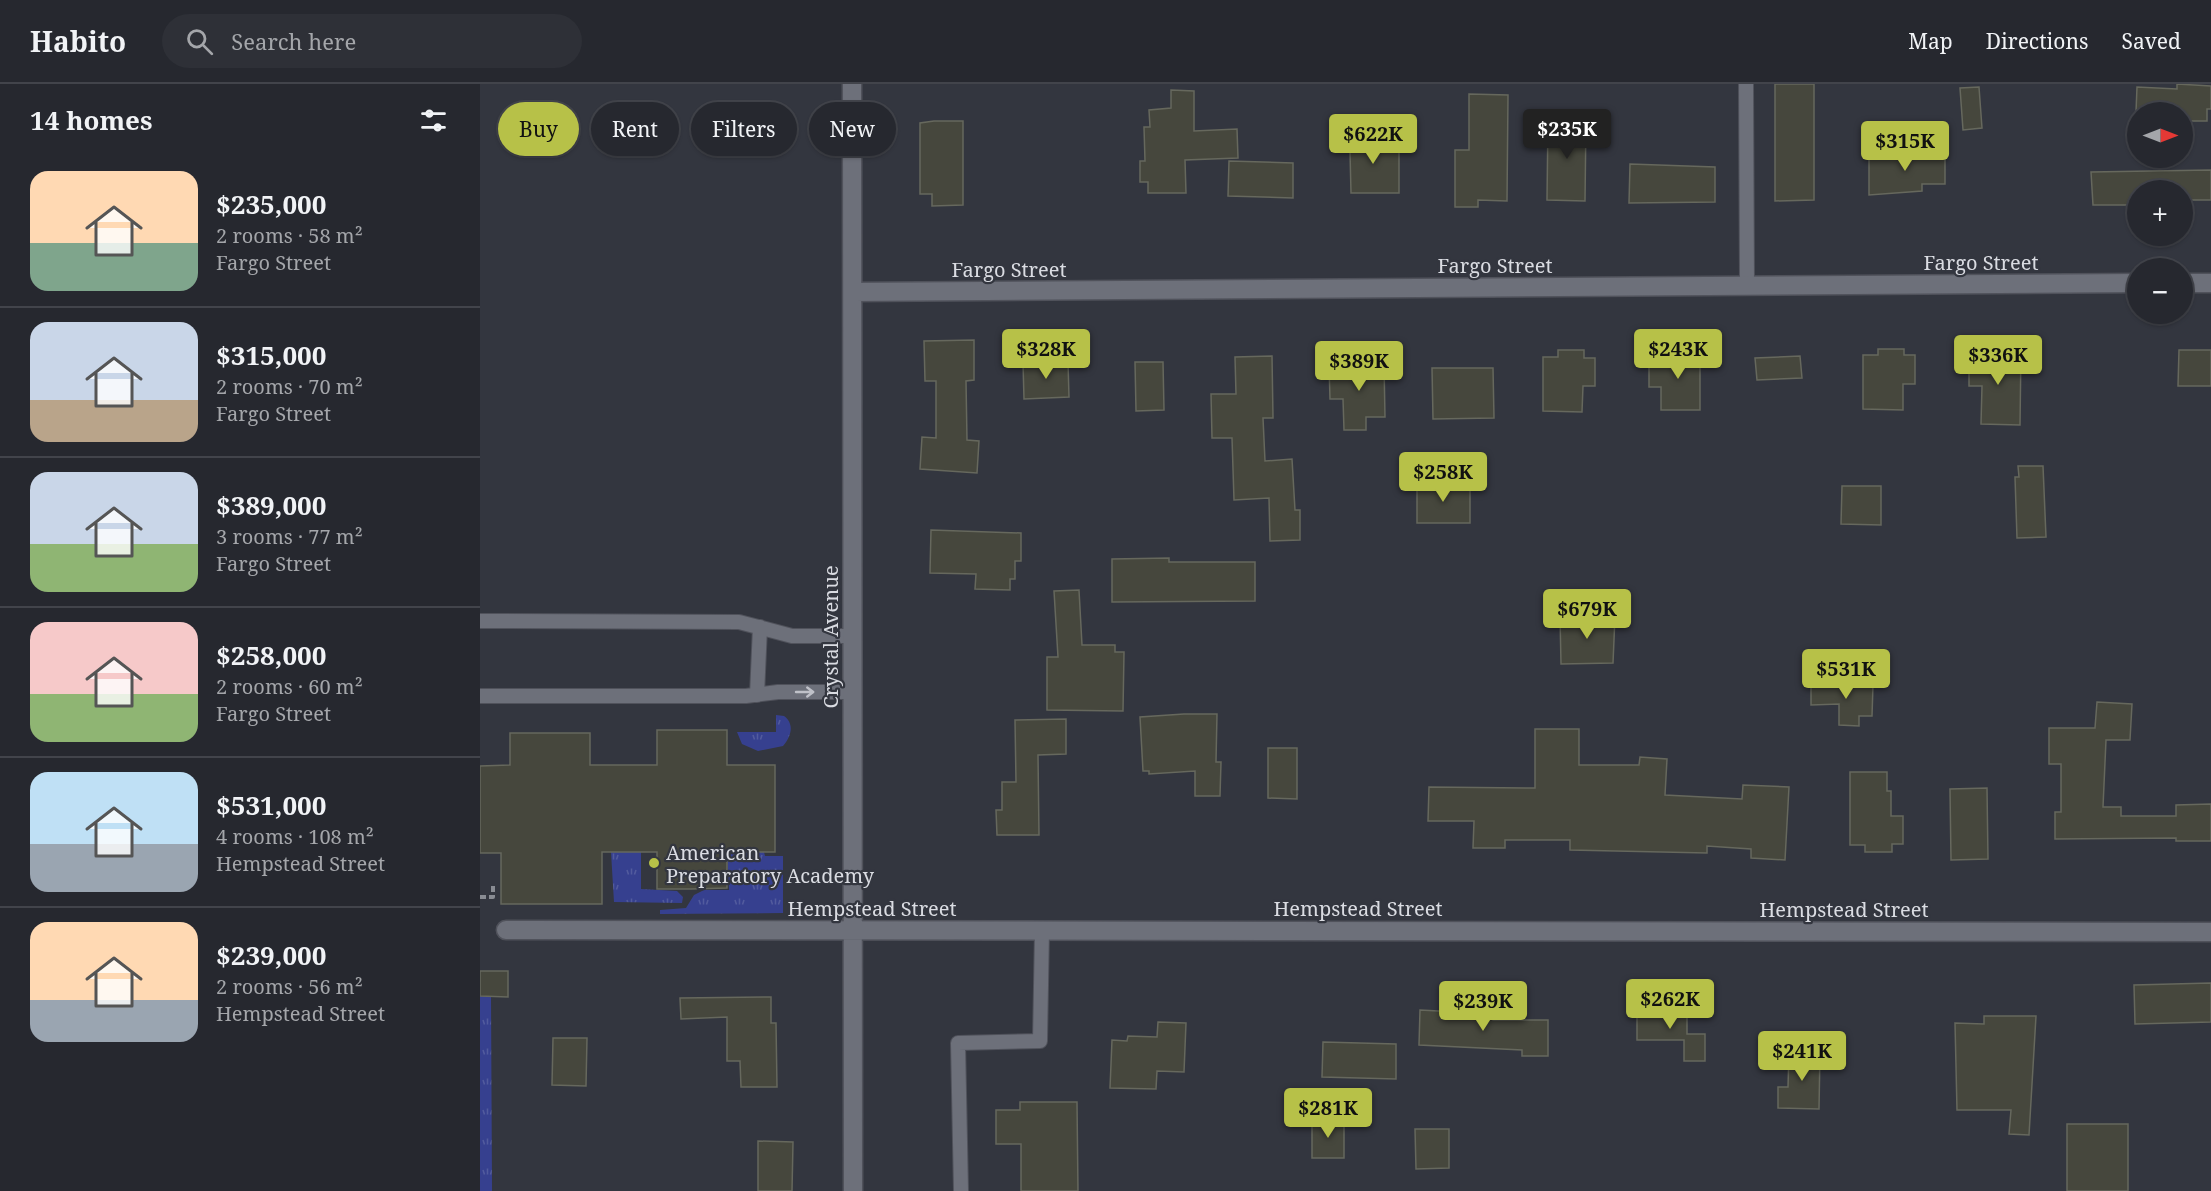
<!DOCTYPE html>
<html lang="en">
<head>
<meta charset="utf-8">
<style>
  body { margin:0; font-family:"Noto Serif",serif; background:#2e3037; color:#f1f3f6; height:100vh; display:flex; flex-direction:column; font-size:22px; white-space:nowrap }
  * { box-sizing:border-box; margin:0 }
  p { font-size:20px; color:#a4a6aa }
  .icon { flex:none; width:33px; height:33px; fill:none; stroke:currentColor; stroke-width:2; stroke-linecap:round; stroke-linejoin:round }
  .map { position:relative; flex:1; overflow:hidden }
  .sheet { display:flex; flex-direction:column; background:#26282f; width:480px }
  .sheet>* { flex:none }
  .guide { position:absolute; left:18px; top:18px; width:570px; height:54px; display:flex; gap:12px }
  .needle { width:39px; rotate:90deg }
  .controls { position:absolute; left:1647px; top:18px; display:grid; gap:12px }
  .controls a { display:grid; place-items:center; width:66px; height:66px; border-radius:50%; background:#26282f; box-shadow:0 2px 4px #0004,0 0 0 2px #42444b; font-size:30px }
  .price { position:absolute; translate:-50% -51px; padding:0 14px; border-radius:6px; background:#b7c148; color:#111; font-size:20px; line-height:39px; filter:drop-shadow(0 2px 3px #0008) }
  .price::after { content:''; position:absolute; left:50%; top:36px; width:18px; height:14px; margin-left:-9px; background:inherit; clip-path:polygon(0 0,100% 0,50% 100%) }
  .price.selected { background:#222; color:#fff }
  ul { padding:0; list-style:none }
  li { display:flex; align-items:center; gap:18px; height:150px; padding:0 30px }
  li+li { border-top:2px solid #42444b }
  li span { display:grid; place-items:center; flex:none; width:168px; height:120px; border-radius:18px; color:#555 }
  li>.icon { margin-inline-start:auto }
  span .icon { width:72px; height:72px; fill:#fffc; stroke-width:1 }
  li b { font-size:26px }
  h2 { display:flex; justify-content:space-between; align-items:center; height:72px; padding:0 30px; font-size:26px }
  .chip { padding:0 21px; border-radius:27px; background:#26282f; box-shadow:0 2px 4px #0004,0 0 0 2px #42444b; font-size:21px; line-height:54px }
  .chip.selected { background:#b7c148; color:#111 }
  header { display:flex; align-items:center; gap:36px; box-sizing:border-box; height:84px; padding:0 30px; background:#26282f; border-bottom:2px solid #42444b }
  header strong { font-size:28px }
  nav { display:flex; gap:33px; margin-inline-start:auto; font-size:21px }
  .search { width:420px; height:54px; background:#2e3037; display:flex; align-items:center; gap:15px; box-sizing:border-box; padding:0 21px; border-radius:33px; color:#a4a6aa; font-size:22px }
  main { display:flex; flex:1; min-height:0 }
  .map>svg:first-child { display:block }
  .grass { fill:url(#grass-tufts) }
  .building { fill:#46473d; stroke:#66685d; stroke-width:1.5 }
  .lines { fill:none; stroke-linecap:round; stroke-linejoin:round }
  .service-casing { stroke:#50525b; stroke-width:16 }
  .minor-casing { stroke:#50525b; stroke-width:21 }
  .path { stroke:#898c93; stroke-width:4; stroke-dasharray:6 3; stroke-linecap:butt }
  .service { stroke:#6d707a; stroke-width:14 }
  .minor { stroke:#6d707a; stroke-width:18 }
  .oneway { stroke:#bfc1c8 }
  .poi-dot { fill:#b7c148; stroke:#33363f; stroke-width:2 }
  .labels { text-anchor:middle; dominant-baseline:central; stroke-width:4.5; stroke-linejoin:round; paint-order:stroke }
  .street-label { font-size:20px; fill:#dadce2; stroke:#33363f }
  .poi-label { font-size:20px; fill:#dadce2; stroke:#33363f; text-anchor:start }
</style>
</head>
<body>
<header>
<strong>Habito</strong>
<div class="search"><svg class="icon" aria-label="search" viewBox="0 0 24 24"><circle cx="10" cy="10" r="6"/><path d="M15 15l6 6"/></svg>Search here</div>
<nav><a>Map</a><a>Directions</a><a>Saved</a></nav>
</header>
<main>
<section class="sheet">
<h2>14 homes<svg class="icon" aria-label="filters" viewBox="0 0 24 24"><path d="M4 7h16M4 17h16"/><circle cx="9" cy="7" r="2"/><circle cx="15" cy="17" r="2"/></svg></h2>
<ul>
<li><span style="background:linear-gradient(#ffd9b3 60%,#7fa58c 0)"><svg class="icon" aria-label="home" viewBox="0 0 24 24"><path d="M3 11l9-7 9 7M6 9v11h12V9"/></svg></span><div><b>$235,000</b><p>2 rooms · 58 m²</p><p>Fargo Street</p></div></li>
<li><span style="background:linear-gradient(#c9d6e8 65%,#b9a48a 0)"><svg class="icon" aria-label="home" viewBox="0 0 24 24"><path d="M3 11l9-7 9 7M6 9v11h12V9"/></svg></span><div><b>$315,000</b><p>2 rooms · 70 m²</p><p>Fargo Street</p></div></li>
<li><span style="background:linear-gradient(#c9d6e8 60%,#8fb573 0)"><svg class="icon" aria-label="home" viewBox="0 0 24 24"><path d="M3 11l9-7 9 7M6 9v11h12V9"/></svg></span><div><b>$389,000</b><p>3 rooms · 77 m²</p><p>Fargo Street</p></div></li>
<li><span style="background:linear-gradient(#f6c9c9 60%,#8fb573 0)"><svg class="icon" aria-label="home" viewBox="0 0 24 24"><path d="M3 11l9-7 9 7M6 9v11h12V9"/></svg></span><div><b>$258,000</b><p>2 rooms · 60 m²</p><p>Fargo Street</p></div></li>
<li><span style="background:linear-gradient(#bfe0f5 60%,#9aa5b1 0)"><svg class="icon" aria-label="home" viewBox="0 0 24 24"><path d="M3 11l9-7 9 7M6 9v11h12V9"/></svg></span><div><b>$531,000</b><p>4 rooms · 108 m²</p><p>Hempstead Street</p></div></li>
<li><span style="background:linear-gradient(#ffd9b3 65%,#9aa5b1 0)"><svg class="icon" aria-label="home" viewBox="0 0 24 24"><path d="M3 11l9-7 9 7M6 9v11h12V9"/></svg></span><div><b>$239,000</b><p>2 rooms · 56 m²</p><p>Hempstead Street</p></div></li>
</ul>
</section>
<div class="map">
<svg width="1731" height="1107" viewBox="0 0 1731 1107">
  <defs>
    <pattern id="grass-tufts" width="24" height="20" patternUnits="userSpaceOnUse" patternTransform="scale(1.5)"><rect width="24" height="20" fill="#36408f"/><path d="M3 7l-1-3M5 7V3M7 7l1-3M15 17l-1-3M17 17v-4M19 17l1-3" fill="none" stroke="#525b9e"/></pattern>
  </defs>
  <rect width="100%" height="100%" fill="#33363f"/>
  <path class="grass" d="M 296,631 L 304,632 C 315,640 311,653 303,662 L 278,667 L 262,660 L 257,648 L 296,648 Z
    M 131,768 L 161,768 L 161,805 L 197,807 L 203,813 L 202,819 L 134,818 Z
    M 247,768 L 284,768 L 285,772 L 303,772 L 303,829 L 180,830 L 180,826 L 206,824 L 214,811 L 224,806 L 249,806 Z
    M 0,912 L 11,912 L 12,1107 L 0,1107 Z"/>
  <path class="building" d="M 1295,0 L 1334,0 L 1334,116 L 1295,117 Z
    M 1697,0 L 1731,2 L 1731,25 L 1727,25 L 1727,37 L 1702,37 L 1702,28 L 1656,28 L 1657,3 L 1697,5 Z
    M 1499,3 L 1502,44 L 1483,46 L 1480,4 Z
    M 691,6 L 714,7 L 714,47 L 757,45 L 758,74 L 705,76 L 706,109 L 668,109 L 668,98 L 660,98 L 660,77 L 665,77 L 664,43 L 670,43 L 669,26 L 691,24 Z
    M 989,10 L 1028,11 L 1027,117 L 998,116 L 998,123 L 975,123 L 975,66 L 989,66 Z
    M 1068,36 L 1106,36 L 1105,117 L 1067,116 Z
    M 454,37 L 483,37 L 483,121 L 452,122 L 452,110 L 440,110 L 440,39 Z
    M 877,42 L 899,42 L 899,68 L 919,68 L 919,109 L 871,109 L 870,68 L 877,68 Z
    M 1389,70 L 1465,70 L 1465,100 L 1442,100 L 1442,107 L 1389,111 Z
    M 749,77 L 813,79 L 813,114 L 748,112 Z
    M 1150,80 L 1235,83 L 1235,118 L 1149,119 Z
    M 1731,86 L 1731,116 L 1702,116 L 1702,106 L 1658,106 L 1658,121 L 1613,121 L 1611,88 Z
    M 494,256 L 494,296 L 486,297 L 487,356 L 499,357 L 497,389 L 440,385 L 442,353 L 456,354 L 456,297 L 445,297 L 444,257 Z
    M 1516,264 L 1541,265 L 1540,341 L 1501,340 L 1502,302 L 1489,302 L 1489,271 L 1516,272 Z
    M 1398,265 L 1424,265 L 1424,271 L 1435,271 L 1435,300 L 1423,300 L 1423,326 L 1383,325 L 1383,271 L 1398,271 Z
    M 1078,266 L 1104,266 L 1104,274 L 1115,274 L 1115,302 L 1103,302 L 1102,328 L 1063,327 L 1063,273 L 1078,273 Z
    M 1197,266 L 1220,266 L 1220,326 L 1181,326 L 1181,303 L 1169,303 L 1169,274 L 1197,274 Z
    M 1699,266 L 1731,266 L 1731,302 L 1698,302 Z
    M 792,272 L 793,334 L 783,334 L 785,377 L 812,375 L 815,426 L 820,426 L 820,456 L 790,457 L 789,414 L 754,416 L 752,354 L 732,354 L 731,310 L 756,310 L 755,273 Z
    M 1320,272 L 1322,294 L 1277,296 L 1275,274 Z
    M 588,278 L 589,313 L 544,315 L 543,279 Z
    M 655,278 L 683,278 L 684,326 L 656,327 Z
    M 849,280 L 904,280 L 905,333 L 886,333 L 886,346 L 864,346 L 863,315 L 850,315 Z
    M 952,284 L 1013,284 L 1014,334 L 953,335 Z
    M 1538,382 L 1563,382 L 1566,453 L 1537,454 L 1535,393 L 1539,393 Z
    M 937,399 L 990,400 L 990,439 L 937,439 Z
    M 1362,402 L 1401,402 L 1401,441 L 1361,440 Z
    M 451,446 L 541,449 L 541,477 L 535,477 L 535,495 L 530,495 L 530,506 L 495,505 L 496,490 L 450,489 Z
    M 689,474 L 689,478 L 775,478 L 775,517 L 632,518 L 632,475 Z
    M 599,506 L 602,561 L 635,561 L 635,568 L 644,568 L 643,627 L 567,626 L 567,573 L 578,573 L 574,507 Z
    M 1080,532 L 1135,532 L 1133,579 L 1081,580 Z
    M 1377,599 L 1393,601 L 1392,632 L 1379,632 L 1379,642 L 1359,641 L 1359,620 L 1331,621 L 1331,601 Z
    M 1617,618 L 1652,620 L 1650,656 L 1626,656 L 1623,723 L 1641,723 L 1641,732 L 1696,732 L 1696,721 L 1731,720 L 1731,757 L 1696,757 L 1696,754 L 1575,755 L 1575,728 L 1581,728 L 1581,680 L 1569,680 L 1569,644 L 1615,644 Z
    M 704,630 L 737,630 L 736,678 L 741,678 L 740,712 L 715,712 L 715,687 L 669,690 L 669,687 L 663,687 L 660,633 Z
    M 586,635 L 586,670 L 558,671 L 559,751 L 517,751 L 516,726 L 522,726 L 522,698 L 536,698 L 535,636 Z
    M 1055,645 L 1099,645 L 1099,681 L 1159,681 L 1160,673 L 1187,675 L 1185,711 L 1262,715 L 1263,701 L 1309,703 L 1305,776 L 1271,774 L 1271,765 L 1227,762 L 1227,769 L 1090,766 L 1090,756 L 1025,756 L 1025,764 L 993,764 L 994,737 L 948,737 L 949,703 L 1055,704 Z
    M 177,646 L 247,646 L 247,681 L 295,681 L 295,768 L 247,768 L 247,804 L 211,805 L 177,805 L 177,768 L 122,768 L 122,820 L 21,820 L 21,769 L 0,769 L 0,682 L 30,681 L 30,649 L 110,649 L 110,681 L 177,681 Z
    M 788,664 L 817,664 L 817,715 L 788,714 Z
    M 1370,688 L 1407,688 L 1407,707 L 1411,707 L 1411,732 L 1423,732 L 1423,760 L 1412,760 L 1412,768 L 1385,768 L 1385,761 L 1370,761 Z
    M 1507,704 L 1508,775 L 1471,776 L 1470,705 Z
    M 0,887 L 28,887 L 28,913 L 0,912 Z
    M 1731,899 L 1731,938 L 1655,940 L 1654,901 Z
    M 291,913 L 291,939 L 296,939 L 297,1003 L 261,1003 L 260,977 L 247,977 L 247,933 L 201,935 L 200,914 Z
    M 1157,923 L 1207,923 L 1207,950 L 1225,950 L 1225,977 L 1204,977 L 1204,956 L 1157,956 Z
    M 940,926 L 1013,930 L 1013,936 L 1068,936 L 1068,972 L 1042,972 L 1042,966 L 939,961 Z
    M 1504,932 L 1556,932 L 1549,1051 L 1529,1050 L 1531,1026 L 1477,1026 L 1475,939 L 1504,940 Z
    M 678,938 L 706,939 L 704,988 L 677,987 L 676,1005 L 630,1004 L 632,956 L 647,957 L 648,952 L 677,953 Z
    M 73,954 L 107,954 L 106,1002 L 72,1001 Z
    M 843,958 L 916,960 L 916,995 L 842,993 Z
    M 1309,968 L 1340,968 L 1339,1025 L 1298,1024 L 1298,1003 L 1308,1003 Z
    M 540,1018 L 597,1018 L 598,1107 L 541,1107 L 541,1060 L 516,1060 L 516,1026 L 540,1026 Z
    M 864,1036 L 864,1074 L 832,1074 L 832,1037 Z
    M 1587,1040 L 1648,1040 L 1648,1107 L 1587,1107 Z
    M 935,1045 L 969,1045 L 969,1084 L 936,1085 Z
    M 278,1057 L 313,1058 L 312,1107 L 278,1107 Z"/>
  <g class="lines">
    <g class="service-casing">
      <path id="service" d="M 1266,0 L 1267,202
        M 0,537 L 259,538 L 312,552 L 373,552
        M 277,611 L 280,543
        M 0,612 L 266,612 L 298,608 L 373,608
        M 481,1107 L 478,959 L 560,957 L 562,846"/>
    </g>
    <g class="minor-casing">
      <path id="minor" d="M 372,0 L 373,1107
        M 1702,199 L 1731,199
        M 373,208 L 1658,199
        M 26,846 L 1731,848"/>
    </g>
    <path class="path" d="M 0,813 L 13,813 L 13,801"/>
    <use href="#service" class="service"/>
    <use href="#minor" class="minor"/>
  </g>
  <defs><path id="oneway-shaft" d="M-6 0H5M1.5-3L5.5 0L1.5 3" fill="none" stroke-width="1.6" stroke-linecap="round" stroke-linejoin="round" transform="scale(1.5)"/></defs>
  <use class="oneway" href="#oneway-shaft" transform="translate(325 608)"/>
  <circle class="poi-dot" cx="174" cy="779" r="6"/>
  <g class="labels">
    <g class="street-label">
      <text x="1501" y="178">Fargo Street</text>
      <text x="1015" y="181">Fargo Street</text>
      <text x="529" y="185">Fargo Street</text>
      <text transform="translate(350 553) rotate(-90)">Crystal Avenue</text>
      <text x="392" y="824">Hempstead Street</text>
      <text x="878" y="824">Hempstead Street</text>
      <text x="1364" y="825">Hempstead Street</text>
    </g>
    <g class="poi-label">
      <text x="186" y="768">American<tspan x="186" dy="23">Preparatory Academy</tspan></text>
    </g>
  </g>
</svg>
<div class="controls">
<a><svg class="needle" viewBox="-14 -14 28 28"><path d="M0-13l5 13h-10z" fill="#e53935"/><path d="M0 13l5-13h-10z" fill="#a4a6aa"/></svg></a>
<a>+</a>
<a>−</a>
</div>
<b class="price selected" style="left:1087px;top:76px">$235K</b>
<b class="price" style="left:893px;top:81px">$622K</b>
<b class="price" style="left:1425px;top:88px">$315K</b>
<b class="price" style="left:566px;top:296px">$328K</b>
<b class="price" style="left:1198px;top:296px">$243K</b>
<b class="price" style="left:1518px;top:302px">$336K</b>
<b class="price" style="left:879px;top:308px">$389K</b>
<b class="price" style="left:963px;top:419px">$258K</b>
<b class="price" style="left:1107px;top:556px">$679K</b>
<b class="price" style="left:1366px;top:616px">$531K</b>
<b class="price" style="left:1190px;top:946px">$262K</b>
<b class="price" style="left:1003px;top:948px">$239K</b>
<b class="price" style="left:1322px;top:998px">$241K</b>
<b class="price" style="left:848px;top:1055px">$281K</b>
<div class="guide">
<a class="chip selected">Buy</a>
<a class="chip">Rent</a>
<a class="chip">Filters</a>
<a class="chip">New</a>
</div>
</div>
</main>
</body>
</html>
